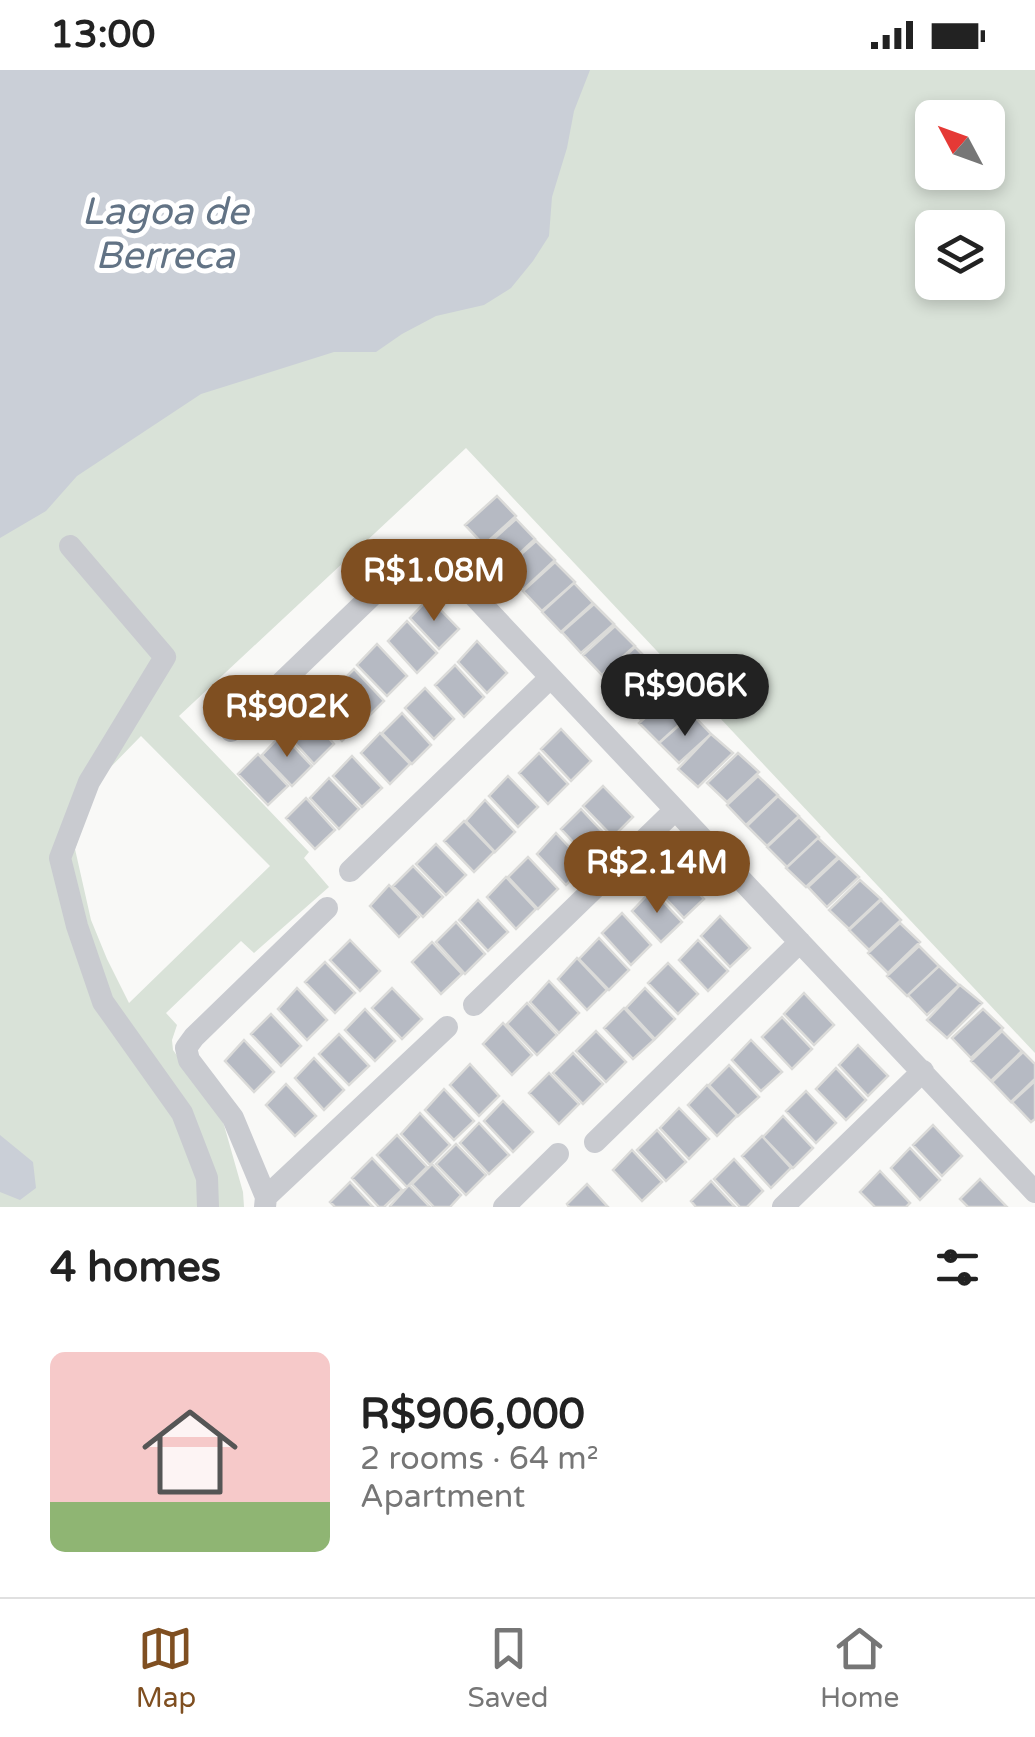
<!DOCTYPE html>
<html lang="en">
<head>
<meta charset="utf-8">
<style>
  body { margin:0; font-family:"Varela Round",sans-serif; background:#f6f6f6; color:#222; height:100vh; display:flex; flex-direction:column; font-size:38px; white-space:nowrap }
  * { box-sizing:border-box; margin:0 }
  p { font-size:32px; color:#767676 }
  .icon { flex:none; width:55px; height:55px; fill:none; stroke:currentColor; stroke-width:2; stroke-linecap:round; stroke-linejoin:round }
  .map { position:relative; height:1137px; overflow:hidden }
  .details { display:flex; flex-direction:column; background:#fff; flex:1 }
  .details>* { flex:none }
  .needle { width:65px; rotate:311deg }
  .fabs { position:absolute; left:915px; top:30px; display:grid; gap:20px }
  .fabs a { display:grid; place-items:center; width:90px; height:90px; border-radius:15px; background:#fff; box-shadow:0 5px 15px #0003; font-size:50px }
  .price { position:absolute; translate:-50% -85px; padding:0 22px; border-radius:35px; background:#7f4f21; color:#fff; font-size:32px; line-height:65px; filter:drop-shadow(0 2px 5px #0008) }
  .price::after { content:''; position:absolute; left:50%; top:60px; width:30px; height:22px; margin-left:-15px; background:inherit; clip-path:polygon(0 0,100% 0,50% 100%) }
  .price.current { background:#222; color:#fff }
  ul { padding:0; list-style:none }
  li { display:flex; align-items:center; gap:30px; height:250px; padding:0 50px }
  li span { display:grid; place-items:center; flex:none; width:280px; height:200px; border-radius:15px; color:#555 }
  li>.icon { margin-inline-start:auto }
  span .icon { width:120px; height:120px; fill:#fffc; stroke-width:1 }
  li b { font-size:42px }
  h2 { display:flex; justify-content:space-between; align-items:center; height:120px; padding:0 50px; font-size:42px }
  .status { display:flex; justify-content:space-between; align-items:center; height:70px; padding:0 50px; background:#fff; direction:ltr }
  .status svg { height:28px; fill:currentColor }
  .tabs { display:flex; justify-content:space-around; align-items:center; height:140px; border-top:2px solid #e0e0e0; background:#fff; font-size:28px; color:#767676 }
  .tabs a { display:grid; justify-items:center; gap:5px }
  .tabs .current { color:#7f4f21 }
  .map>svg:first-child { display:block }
  .green { fill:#d9e2d8; fill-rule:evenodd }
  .water { fill:#cacfd7 }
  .building { fill:#b6bac3; stroke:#dbdbd9; stroke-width:2.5 }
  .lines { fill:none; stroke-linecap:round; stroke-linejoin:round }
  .street { stroke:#c9cbd0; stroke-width:22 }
  .labels { text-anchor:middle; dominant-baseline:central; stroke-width:10; stroke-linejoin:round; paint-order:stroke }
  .water-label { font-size:38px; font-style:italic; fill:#627385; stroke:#fff }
</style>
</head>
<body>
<div class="status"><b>13:00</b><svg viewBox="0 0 49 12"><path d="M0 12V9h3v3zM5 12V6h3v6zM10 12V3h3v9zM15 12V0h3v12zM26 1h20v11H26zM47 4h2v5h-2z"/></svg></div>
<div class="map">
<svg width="1035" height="1137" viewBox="0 0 1035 1137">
  <rect width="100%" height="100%" fill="#f9f9f7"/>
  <path class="green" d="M 0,0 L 1035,0 L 1035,983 L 466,378 L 179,646 L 309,782 L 304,788 L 329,817 L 254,883 L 241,871 L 166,943 L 177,955 L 172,970 L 173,980 L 222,1048 L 243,1122 L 244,1137 L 0,1137 ZM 932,48 L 988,48 L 988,102 L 932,102 ZM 932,158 L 988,158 L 988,212 L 932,212 ZM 141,666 L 270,796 L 129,933 L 107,889 L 91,850 L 75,779 L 99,709 Z"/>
  <path class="water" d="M 0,0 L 590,0 L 574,41 L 567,78 L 552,127 L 549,166 L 533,191 L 511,218 L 484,235 L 436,246 L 402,264 L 376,282 L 334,282 L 201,324 L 77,406 L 46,441 L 0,468 Z
    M 0,1065 L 33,1092 L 36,1118 L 20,1130 L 0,1122 Z"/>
  <path class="building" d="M 497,426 L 516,446 L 484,475 L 465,455 Z
    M 516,449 L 535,469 L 503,499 L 484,478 Z
    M 536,471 L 555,490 L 523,520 L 504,499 Z
    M 555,492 L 575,512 L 542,541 L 523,521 Z
    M 574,513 L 593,533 L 561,562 L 542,542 Z
    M 429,528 L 459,559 L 439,579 L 410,548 Z
    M 594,534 L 614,554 L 581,583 L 562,562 Z
    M 407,551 L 437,583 L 417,603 L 388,571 Z
    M 615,556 L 635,576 L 602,605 L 583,585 Z
    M 477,571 L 507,603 L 487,623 L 458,592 Z
    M 377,574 L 407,606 L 387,626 L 357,595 Z
    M 635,577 L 655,597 L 622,626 L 603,606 Z
    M 455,595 L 484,627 L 464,647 L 435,615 Z
    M 354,599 L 384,631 L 364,651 L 334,619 Z
    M 654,600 L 673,620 L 641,650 L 621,629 Z
    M 425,618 L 454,649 L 434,669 L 405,638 Z
    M 332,619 L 362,651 L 342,671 L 313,639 Z
    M 672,624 L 691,644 L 659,673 L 639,653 Z
    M 305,642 L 334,674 L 314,694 L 285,662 Z
    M 402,643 L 431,675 L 412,694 L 382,663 Z
    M 692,644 L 711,664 L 679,693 L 659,673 Z
    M 561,659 L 591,691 L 571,711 L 541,679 Z
    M 380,663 L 410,694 L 390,714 L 361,683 Z
    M 282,664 L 312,696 L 292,716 L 262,685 Z
    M 711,664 L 733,683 L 698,717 L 678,699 Z
    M 539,683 L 568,714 L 548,734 L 519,703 Z
    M 738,683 L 759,702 L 727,732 L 707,713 Z
    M 258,684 L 288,716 L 268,735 L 238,704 Z
    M 352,686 L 382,718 L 362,737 L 333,706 Z
    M 508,706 L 538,737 L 518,757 L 489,726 Z
    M 758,706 L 778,725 L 746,755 L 727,735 Z
    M 329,708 L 359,739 L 339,759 L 310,728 Z
    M 603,716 L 633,747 L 613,767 L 583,736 Z
    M 778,726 L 799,746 L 767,776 L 747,756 Z
    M 306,728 L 335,760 L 315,779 L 286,748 Z
    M 485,730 L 515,762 L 495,782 L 466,751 Z
    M 581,739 L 611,771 L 591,791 L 561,759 Z
    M 799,747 L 819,767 L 787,797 L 767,777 Z
    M 464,751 L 494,782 L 474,802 L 444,771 Z
    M 556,763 L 586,795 L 566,815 L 537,784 Z
    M 818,768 L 838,787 L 806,817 L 786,798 Z
    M 436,774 L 466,805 L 446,825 L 416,794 Z
    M 528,787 L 558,819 L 538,839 L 508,807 Z
    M 839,788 L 859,807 L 827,837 L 808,817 Z
    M 413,796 L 443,827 L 423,847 L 393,816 Z
    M 674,797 L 704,829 L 684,848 L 655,817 Z
    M 506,807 L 536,839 L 516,859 L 487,827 Z
    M 860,810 L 881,829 L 849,859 L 829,840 Z
    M 389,815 L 419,847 L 399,867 L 370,836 Z
    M 652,820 L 682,852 L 661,872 L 632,841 Z
    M 478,830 L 508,862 L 488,881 L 459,850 Z
    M 881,830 L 901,850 L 869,880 L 849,860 Z
    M 622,843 L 651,875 L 631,895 L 602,863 Z
    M 720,846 L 750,878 L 730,897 L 701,866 Z
    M 456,852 L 485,884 L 465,904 L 436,872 Z
    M 900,853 L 920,872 L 888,903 L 868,883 Z
    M 599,868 L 629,900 L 609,920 L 579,889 Z
    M 350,870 L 380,901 L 360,921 L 330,890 Z
    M 698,870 L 728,901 L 708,921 L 679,890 Z
    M 432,872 L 462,904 L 441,924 L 412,892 Z
    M 919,876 L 939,896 L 907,926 L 887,906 Z
    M 577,888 L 607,920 L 587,940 L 558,909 Z
    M 325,892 L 355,923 L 335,943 L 305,912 Z
    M 668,893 L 698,924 L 678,944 L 648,913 Z
    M 939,896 L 959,915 L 927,945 L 908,925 Z
    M 549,911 L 579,943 L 559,963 L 530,932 Z
    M 960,915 L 982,933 L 947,968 L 927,950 Z
    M 297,918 L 327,950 L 307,970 L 278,939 Z
    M 392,918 L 422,949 L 402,969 L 372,938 Z
    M 645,918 L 675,949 L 655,969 L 626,938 Z
    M 804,923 L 834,955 L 814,975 L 784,944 Z
    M 527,933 L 557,965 L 537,985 L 507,954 Z
    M 624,938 L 654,970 L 633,989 L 604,958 Z
    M 365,939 L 395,971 L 375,991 L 345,960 Z
    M 983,939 L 1003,958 L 971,988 L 952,968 Z
    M 271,944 L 301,976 L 281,996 L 251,964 Z
    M 782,947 L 812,979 L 792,999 L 762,967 Z
    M 503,953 L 532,985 L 512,1005 L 483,974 Z
    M 596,961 L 626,992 L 606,1012 L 576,981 Z
    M 1002,961 L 1022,981 L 991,1011 L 971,991 Z
    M 339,964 L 369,996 L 349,1015 L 319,984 Z
    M 244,970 L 274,1002 L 254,1022 L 225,991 Z
    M 751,970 L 782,1002 L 761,1021 L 732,990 Z
    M 858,975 L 888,1006 L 868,1026 L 839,995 Z
    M 1023,982 L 1035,994 L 1035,1009 L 1011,1032 L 992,1012 Z
    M 573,983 L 603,1014 L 583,1034 L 553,1003 Z
    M 314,988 L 344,1020 L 324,1040 L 295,1008 Z
    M 470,994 L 499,1026 L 479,1046 L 450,1015 Z
    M 729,995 L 759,1027 L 738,1046 L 709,1015 Z
    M 836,998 L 866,1030 L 846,1050 L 816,1019 Z
    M 549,1003 L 579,1034 L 559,1054 L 529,1023 Z
    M 1035,1011 L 1035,1049 L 1031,1052 L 1012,1032 Z
    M 286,1014 L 316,1046 L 295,1066 L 266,1035 Z
    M 707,1015 L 737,1046 L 717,1066 L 688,1035 Z
    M 444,1019 L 474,1051 L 454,1070 L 425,1040 Z
    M 806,1021 L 836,1053 L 816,1073 L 786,1041 Z
    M 503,1031 L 533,1062 L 513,1082 L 484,1051 Z
    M 679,1038 L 709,1069 L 689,1089 L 660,1058 Z
    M 420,1043 L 450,1075 L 430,1095 L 401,1064 Z
    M 783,1046 L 813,1078 L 793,1098 L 763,1067 Z
    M 479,1053 L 509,1085 L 489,1104 L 460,1073 Z
    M 933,1055 L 962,1086 L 942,1106 L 913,1075 Z
    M 657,1060 L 686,1092 L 666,1111 L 637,1080 Z
    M 397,1065 L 427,1097 L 407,1117 L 377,1085 Z
    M 762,1066 L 791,1098 L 771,1118 L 742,1086 Z
    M 456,1074 L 486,1105 L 466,1125 L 436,1094 Z
    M 910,1078 L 940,1110 L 920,1130 L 891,1098 Z
    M 632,1080 L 662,1112 L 642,1131 L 613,1100 Z
    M 372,1088 L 402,1120 L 384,1137 L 379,1137 L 352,1108 Z
    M 734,1089 L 763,1121 L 747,1137 L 740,1137 L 714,1109 Z
    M 432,1094 L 461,1125 L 450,1137 L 434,1137 L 412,1114 Z
    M 880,1101 L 910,1133 L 906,1137 L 875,1137 L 860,1122 Z
    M 980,1109 L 1007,1137 L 968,1137 L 960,1129 Z
    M 711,1111 L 735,1137 L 696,1137 L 691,1131 Z
    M 350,1112 L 373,1137 L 335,1137 L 330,1132 Z
    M 587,1114 L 608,1137 L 569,1137 L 567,1134 Z
    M 409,1115 L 430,1137 L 391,1137 L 390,1136 Z"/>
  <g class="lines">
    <path class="street" d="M 70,476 L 165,587 L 89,712 L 60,788 L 77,856 L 103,932 L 182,1043 L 207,1108 L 208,1137
      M 231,661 L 411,488 L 428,481 L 445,495 L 1035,1122
      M 350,801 L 550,608
      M 474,935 L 674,741
      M 595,1072 L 800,872
      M 266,1127 L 447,957
      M 265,1137 L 266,1127 L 233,1048 L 189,990 L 186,978 L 194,967 L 327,838
      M 504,1137 L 558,1084
      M 783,1137 L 923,1001"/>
  </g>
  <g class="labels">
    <g class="water-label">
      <text x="165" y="142">Lagoa de<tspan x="165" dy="44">Berreca</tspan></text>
    </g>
  </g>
</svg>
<div class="fabs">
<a><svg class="needle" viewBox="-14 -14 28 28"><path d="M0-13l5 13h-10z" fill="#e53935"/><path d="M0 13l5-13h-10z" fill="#767676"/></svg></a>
<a><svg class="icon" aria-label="layers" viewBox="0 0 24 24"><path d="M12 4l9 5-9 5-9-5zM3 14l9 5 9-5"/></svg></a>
</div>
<b class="price" style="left:434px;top:554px">R$1.08M</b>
<b class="price current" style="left:685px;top:669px">R$906K</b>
<b class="price" style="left:287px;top:690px">R$902K</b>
<b class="price" style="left:657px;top:846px">R$2.14M</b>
</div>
<section class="details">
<h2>4 homes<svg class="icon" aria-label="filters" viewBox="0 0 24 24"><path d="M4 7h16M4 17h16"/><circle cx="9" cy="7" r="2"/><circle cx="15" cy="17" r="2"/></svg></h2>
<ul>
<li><span style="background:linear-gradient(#f6c9c9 75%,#8fb573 0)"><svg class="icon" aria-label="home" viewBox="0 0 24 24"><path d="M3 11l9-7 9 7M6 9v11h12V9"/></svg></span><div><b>R$906,000</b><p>2 rooms · 64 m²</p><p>Apartment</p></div></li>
</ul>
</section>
<nav class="tabs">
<a class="current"><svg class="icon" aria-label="map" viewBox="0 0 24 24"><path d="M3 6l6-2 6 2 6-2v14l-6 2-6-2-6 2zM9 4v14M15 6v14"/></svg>Map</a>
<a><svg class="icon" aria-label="saved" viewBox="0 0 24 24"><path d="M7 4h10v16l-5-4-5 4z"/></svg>Saved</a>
<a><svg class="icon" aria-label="home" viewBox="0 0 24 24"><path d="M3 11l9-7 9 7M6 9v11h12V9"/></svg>Home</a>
</nav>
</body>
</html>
